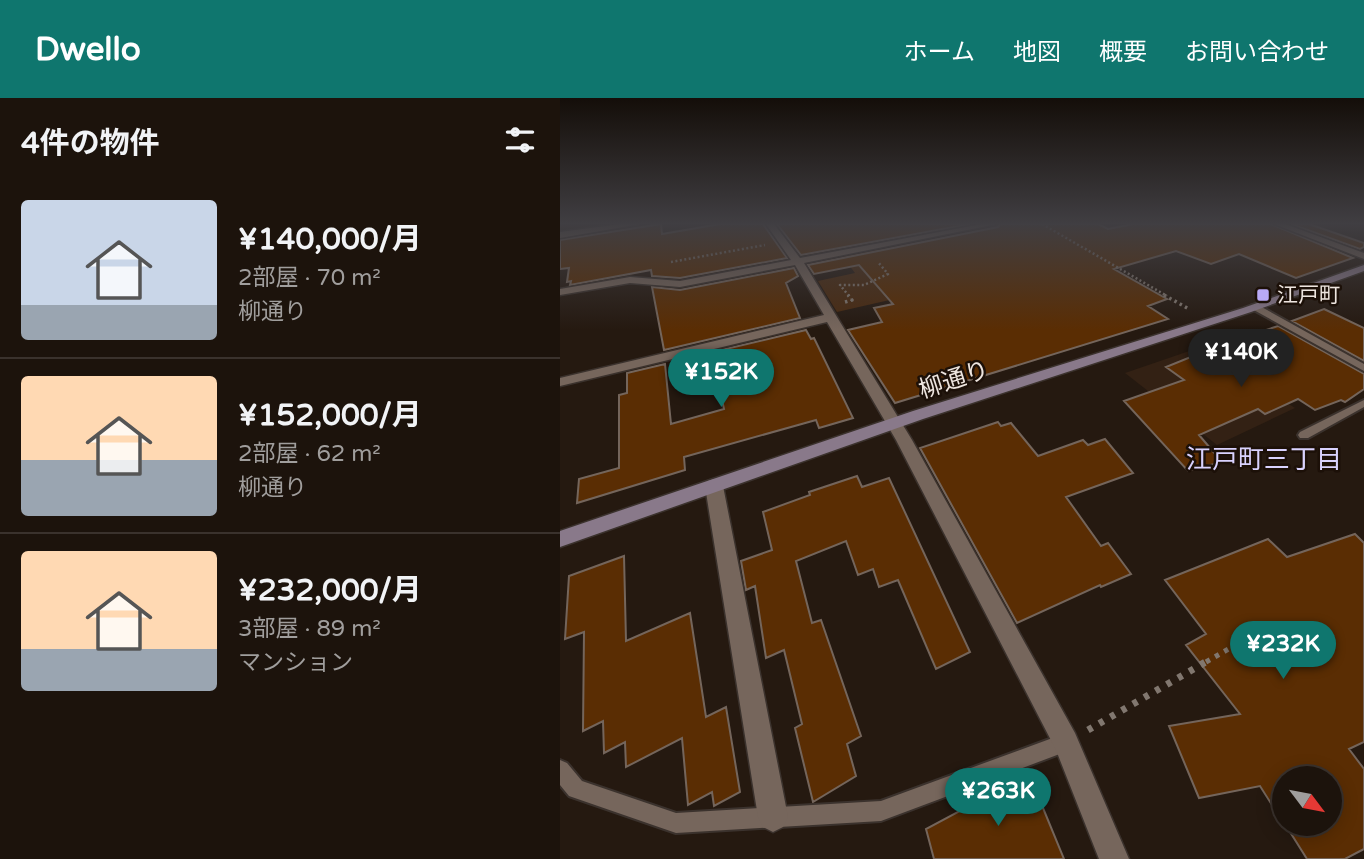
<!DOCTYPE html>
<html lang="ja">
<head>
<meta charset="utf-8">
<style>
  body { margin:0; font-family:"Varela Round","Noto Sans JP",sans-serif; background:#251c15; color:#f1f3f6; height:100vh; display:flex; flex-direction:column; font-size:26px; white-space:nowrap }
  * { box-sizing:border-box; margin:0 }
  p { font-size:23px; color:#a09e9d }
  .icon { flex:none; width:38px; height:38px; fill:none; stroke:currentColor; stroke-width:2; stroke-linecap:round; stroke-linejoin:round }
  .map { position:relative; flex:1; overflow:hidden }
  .panel { display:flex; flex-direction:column; background:#1c130c; width:560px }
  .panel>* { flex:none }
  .needle { width:46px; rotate:122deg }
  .tools { position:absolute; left:712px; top:668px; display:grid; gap:14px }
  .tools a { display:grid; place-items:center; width:70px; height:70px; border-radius:50%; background:#1c130c; box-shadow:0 4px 18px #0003,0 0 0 2px #3a322d; font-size:35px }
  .price { position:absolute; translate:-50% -60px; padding:0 16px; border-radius:24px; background:#0f766e; color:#fff; font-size:23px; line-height:46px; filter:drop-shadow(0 2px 4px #0008) }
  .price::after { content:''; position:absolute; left:50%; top:42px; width:21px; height:16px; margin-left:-10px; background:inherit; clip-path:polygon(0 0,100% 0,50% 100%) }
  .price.current { background:#222; color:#fff }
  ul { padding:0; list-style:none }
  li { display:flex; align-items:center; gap:21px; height:175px; padding:0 21px }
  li+li { border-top:2px solid #3a322d }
  li span { display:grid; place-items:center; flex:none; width:196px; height:140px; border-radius:7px; color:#555 }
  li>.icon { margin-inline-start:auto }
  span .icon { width:84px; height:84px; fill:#fffc; stroke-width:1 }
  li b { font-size:30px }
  h2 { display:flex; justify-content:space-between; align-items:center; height:84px; padding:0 21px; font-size:30px }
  header { display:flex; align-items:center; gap:42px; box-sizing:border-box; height:98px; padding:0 35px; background:#0f766e; color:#fff }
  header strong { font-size:33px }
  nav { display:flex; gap:38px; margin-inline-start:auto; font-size:24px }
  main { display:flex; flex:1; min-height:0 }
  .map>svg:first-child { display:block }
  .built { fill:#332114 }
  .green { fill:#4a2a0f }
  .building { fill:#5a2d03; stroke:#74655b; stroke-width:2 }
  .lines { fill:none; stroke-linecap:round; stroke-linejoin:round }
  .lane-casing { stroke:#3b322d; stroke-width:4 }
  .street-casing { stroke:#3b322d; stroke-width:3 }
  .secondary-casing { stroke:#3b322d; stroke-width:3 }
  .path-far3 { stroke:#81776f; stroke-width:2.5; stroke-dasharray:2 2.5; stroke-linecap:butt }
  .path-far2 { stroke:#81776f; stroke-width:3.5; stroke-dasharray:2.5 3.5; stroke-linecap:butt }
  .path-far1 { stroke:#81776f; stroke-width:5; stroke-dasharray:4.5 6; stroke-linecap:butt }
  .path { stroke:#81776f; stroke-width:7; stroke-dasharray:5 8; stroke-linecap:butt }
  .lane { fill:#76665c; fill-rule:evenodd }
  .street { fill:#76665c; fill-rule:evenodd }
  .secondary { fill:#89798a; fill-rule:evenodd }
  .poi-dot { fill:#b9aaf7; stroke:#1c1008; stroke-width:2.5 }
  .labels { text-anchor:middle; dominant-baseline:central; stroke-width:5; stroke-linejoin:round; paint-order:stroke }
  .far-poi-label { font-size:21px; fill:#eee5df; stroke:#1c1008; text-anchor:start }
  .street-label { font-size:24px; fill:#eee5df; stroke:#1c1008 }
  .neighbourhood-label { font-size:26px; fill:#d9d2fe; stroke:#1c1008 }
</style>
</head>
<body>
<header>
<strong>Dwello</strong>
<nav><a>ホーム</a><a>地図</a><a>概要</a><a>お問い合わせ</a></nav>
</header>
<main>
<section class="panel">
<h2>4件の物件<svg class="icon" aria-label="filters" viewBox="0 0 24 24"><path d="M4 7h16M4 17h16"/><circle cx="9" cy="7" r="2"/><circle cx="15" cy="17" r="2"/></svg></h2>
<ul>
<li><span style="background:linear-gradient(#c9d6e8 75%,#9aa5b1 0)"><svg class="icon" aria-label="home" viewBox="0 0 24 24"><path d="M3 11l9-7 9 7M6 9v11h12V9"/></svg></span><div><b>¥140,000/月</b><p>2部屋 · 70 m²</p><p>柳通り</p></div></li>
<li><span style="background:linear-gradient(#ffd9b3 60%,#9aa5b1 0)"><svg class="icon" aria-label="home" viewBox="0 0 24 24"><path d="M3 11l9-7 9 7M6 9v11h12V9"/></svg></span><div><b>¥152,000/月</b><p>2部屋 · 62 m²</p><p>柳通り</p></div></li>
<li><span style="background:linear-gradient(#ffd9b3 70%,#9aa5b1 0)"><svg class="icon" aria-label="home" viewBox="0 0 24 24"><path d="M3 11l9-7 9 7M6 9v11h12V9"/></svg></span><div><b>¥232,000/月</b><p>3部屋 · 89 m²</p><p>マンション</p></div></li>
</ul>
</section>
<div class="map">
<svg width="804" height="761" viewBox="0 0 804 761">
  <rect width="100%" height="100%" fill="#251910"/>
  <path class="built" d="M 641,249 L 735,310 L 657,347 L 565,275 Z"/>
  <path class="green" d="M 317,152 L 356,196 L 277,214 L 258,183 L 295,175 L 283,159 Z"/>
  <path class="building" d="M 101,126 L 102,136 L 160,126 L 203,126 L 227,160 L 120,180 L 92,178 L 91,172 L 10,187 L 11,183 L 7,184 L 9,170 L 0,171 L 0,142 Z
    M 217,126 L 410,126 L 241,157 Z
    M 440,126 L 538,126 L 548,131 L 573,126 L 711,126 L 793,160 L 736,180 L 679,156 L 651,166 L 616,153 L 554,171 L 607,201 L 588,208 L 608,221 L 335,305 L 288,232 L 322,224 L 314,210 L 333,206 L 299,167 L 254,176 L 248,167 L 438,129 Z
    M 731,126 L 749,126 L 804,145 L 804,149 L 800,151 Z
    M 234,170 L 238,178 L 226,185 L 240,220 L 104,252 L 92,189 L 120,192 Z
    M 764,211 L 804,230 L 804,263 L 732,223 Z
    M 718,228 L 804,276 L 804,291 L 785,304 L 781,302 L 755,312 L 738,301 L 705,316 L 698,311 L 639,337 L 662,364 L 628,373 L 564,303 L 624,282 L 606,269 L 658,248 Z
    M 246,232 L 251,241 L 254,240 L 293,320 L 259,330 L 256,322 L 124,359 L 125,372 L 17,405 L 19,381 L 59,370 L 59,297 L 67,295 L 67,275 L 105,266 L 111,326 L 164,311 L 155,268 L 152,268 L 149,255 Z
    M 438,324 L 441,328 L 451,325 L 478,358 L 523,342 L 528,347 L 545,341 L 573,375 L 506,399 L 541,448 L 548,445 L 571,476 L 541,489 L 540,487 L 457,525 L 360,350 Z
    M 297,378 L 302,389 L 329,380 L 410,554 L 376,571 L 338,482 L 319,489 L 313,471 L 298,477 L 286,443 L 236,463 L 252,525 L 261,522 L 301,638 L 287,646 L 296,678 L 253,704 L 235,630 L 242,626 L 224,552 L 206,560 L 195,488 L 186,492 L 181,463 L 212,452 L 203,414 L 250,397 L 249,394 Z
    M 795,436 L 804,445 L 804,644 L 789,651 L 804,671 L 804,751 L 785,761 L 747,761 L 725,726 L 770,726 L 770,681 L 724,681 L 724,726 L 700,688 L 639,700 L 609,628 L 680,616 L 626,547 L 646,536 L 605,482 L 708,441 L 727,459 Z
    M 64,458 L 66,543 L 130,515 L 146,619 L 166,609 L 180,694 L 154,708 L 152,694 L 128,707 L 122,640 L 66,669 L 65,644 L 44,655 L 43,623 L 23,633 L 24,534 L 5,541 L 9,478 Z
    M 469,676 L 504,761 L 374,761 L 366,731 Z"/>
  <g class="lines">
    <g class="lane-casing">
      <path id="lane" d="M 692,207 L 698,207 L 804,266 L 804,273 L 692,211 Z
        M 804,302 L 804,309 L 748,340 L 740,340 L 738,337 L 740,334 Z
        M 506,635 L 513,637 L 515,644 L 513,651 L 321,723 L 116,735 L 9,698 L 0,687 L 0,662 L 7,665 L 22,683 L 116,715 L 321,703 Z"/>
    </g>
    <g class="street-casing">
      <path id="street" d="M 61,126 L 80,126 L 0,140 L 0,134 Z
        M 206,126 L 214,126 L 240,160 L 422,126 L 437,126 L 244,165 L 352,342 L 515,635 L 569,761 L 539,761 L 496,652 L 336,342 L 267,224 L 0,288 L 0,280 L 264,217 L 235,167 L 120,189 L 70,185 L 0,197 L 0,191 L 70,179 L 120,183 L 231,162 Z
        M 714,126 L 725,126 L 804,155 L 804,161 Z
        M 154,381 L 160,383 L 163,388 L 228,719 L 223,729 L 213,734 L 203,729 L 198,719 L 145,388 L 148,383 Z"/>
    </g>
    <g class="secondary-casing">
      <path id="secondary" d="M 804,167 L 804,173 L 691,214 L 363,321 L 0,449 L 0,433 L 353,313 L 683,210 Z"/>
    </g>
    <path class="path-far3" d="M 482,126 L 607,198
      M 111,164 L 205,147
      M 289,198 L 280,187 L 304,187 L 328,176 L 318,164"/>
    <path class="path-far2" d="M 604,197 L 629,211
      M 285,204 L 292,202 L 288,197"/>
    <path class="path-far1" d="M 646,564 L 672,549"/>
    <path class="path" d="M 528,632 L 649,562"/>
    <use href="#lane" class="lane"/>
    <use href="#street" class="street"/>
    <use href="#secondary" class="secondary"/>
  </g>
  <linearGradient id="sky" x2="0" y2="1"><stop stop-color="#140e09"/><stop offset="0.54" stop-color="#403e42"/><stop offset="1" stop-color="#403e42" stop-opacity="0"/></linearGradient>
  <rect width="804" height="232" fill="url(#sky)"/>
  <rect class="poi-dot" x="696" y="190" width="14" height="14" rx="3.5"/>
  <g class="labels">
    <g class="far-poi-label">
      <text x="717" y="197">江戸町</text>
    </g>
    <g class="street-label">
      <text transform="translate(394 282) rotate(-18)">柳通り</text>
    </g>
    <g class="neighbourhood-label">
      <text x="704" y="361">江戸町三丁目</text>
    </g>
  </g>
</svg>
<div class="tools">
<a><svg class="needle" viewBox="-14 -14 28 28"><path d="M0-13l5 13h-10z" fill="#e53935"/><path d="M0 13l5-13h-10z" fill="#a09e9d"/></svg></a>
</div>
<b class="price current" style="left:681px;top:291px">¥140K</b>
<b class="price" style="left:161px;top:311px">¥152K</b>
<b class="price" style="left:723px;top:583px">¥232K</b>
<b class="price" style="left:438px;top:730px">¥263K</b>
</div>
</main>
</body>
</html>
